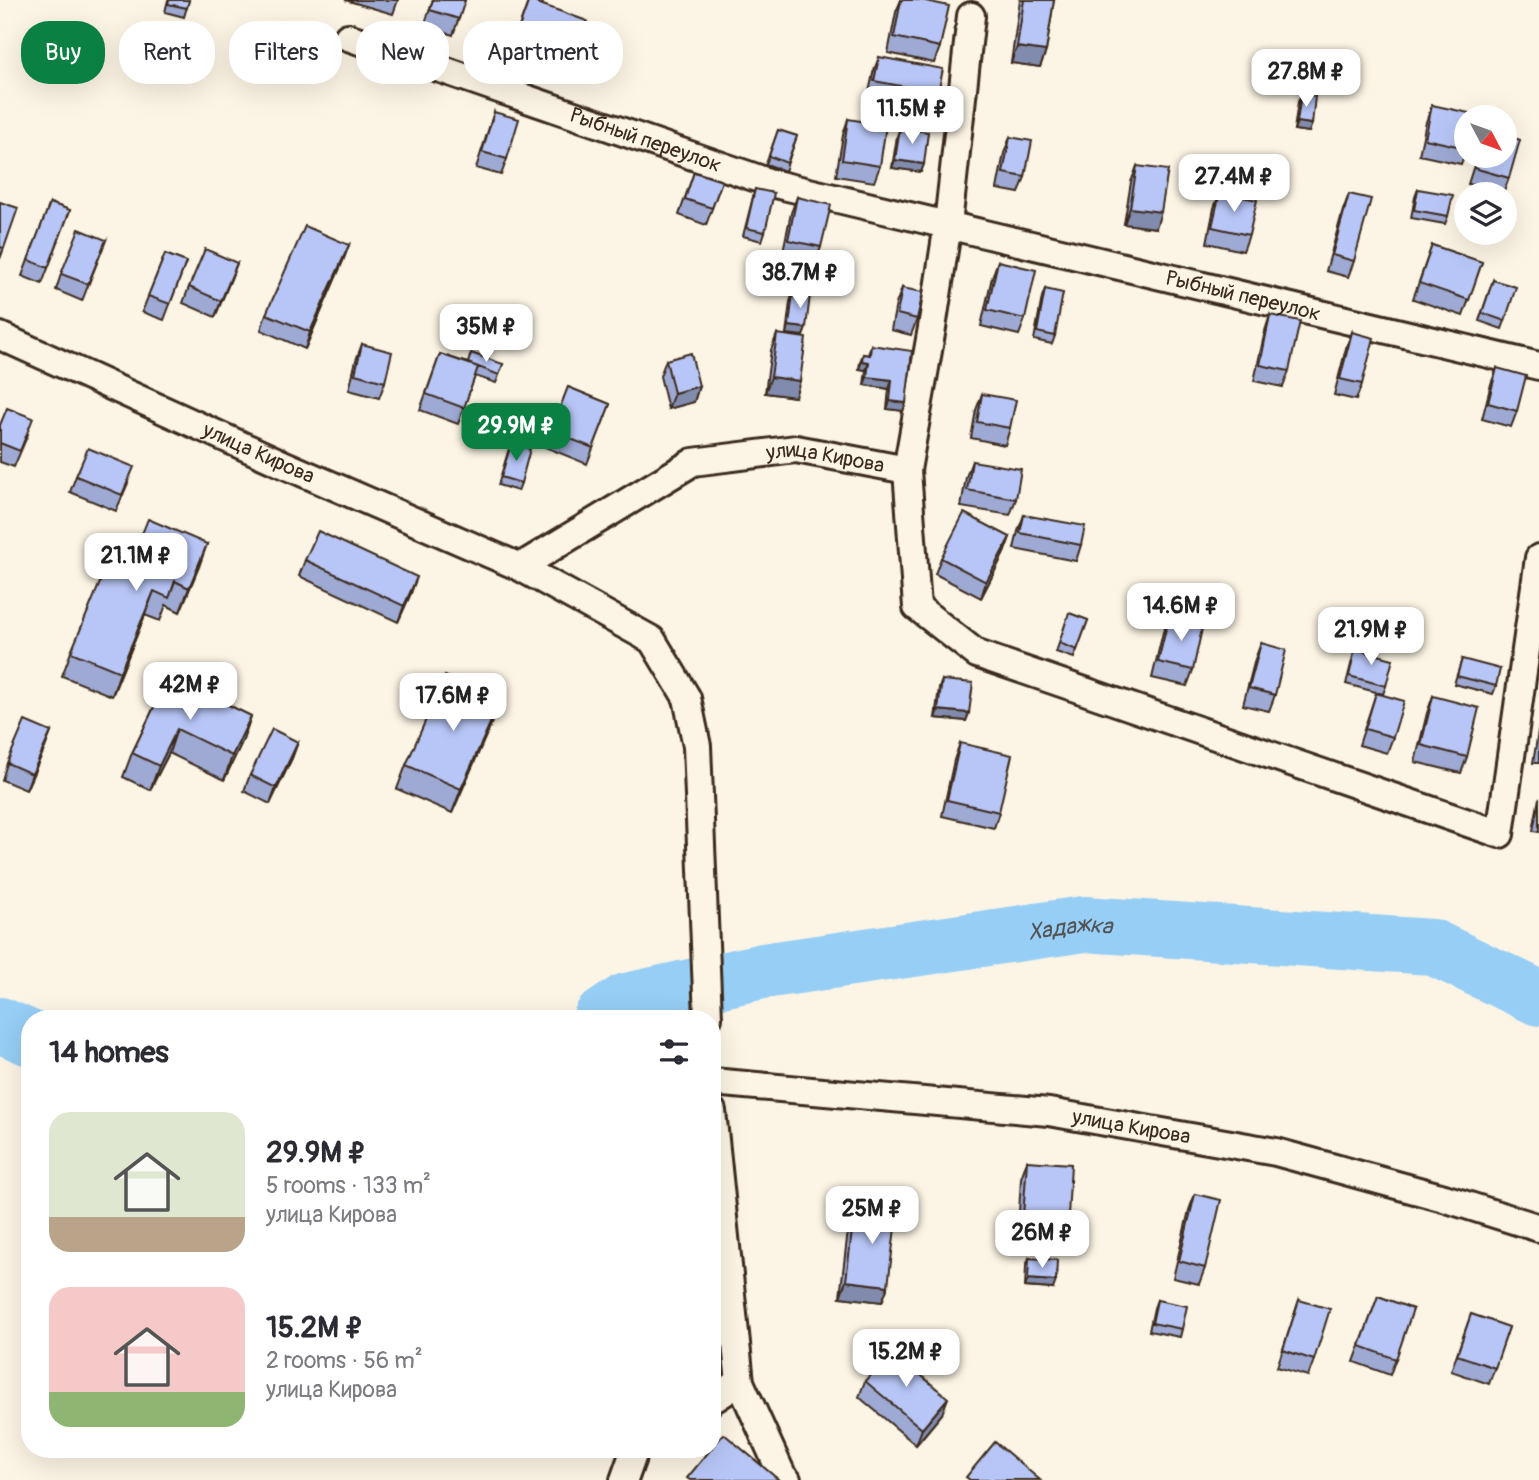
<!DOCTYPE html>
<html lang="en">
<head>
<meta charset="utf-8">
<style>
  body { margin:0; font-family:Pangolin,sans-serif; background:#f2f2f3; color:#2b2b33; height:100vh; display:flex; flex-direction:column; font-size:26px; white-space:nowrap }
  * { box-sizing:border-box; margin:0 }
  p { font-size:23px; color:#7c7c81 }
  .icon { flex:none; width:38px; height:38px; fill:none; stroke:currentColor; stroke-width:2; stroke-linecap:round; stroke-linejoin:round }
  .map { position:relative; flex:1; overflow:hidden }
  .sheet { position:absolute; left:21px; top:1010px; width:700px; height:448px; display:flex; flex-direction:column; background:#fff; border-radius:28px; box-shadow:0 7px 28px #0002 }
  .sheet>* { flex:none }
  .banner { position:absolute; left:21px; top:21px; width:700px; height:63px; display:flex; gap:14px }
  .needle { width:46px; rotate:131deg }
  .tools { position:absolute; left:1454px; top:105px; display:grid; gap:14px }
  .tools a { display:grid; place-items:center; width:63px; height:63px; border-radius:50%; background:#fff; box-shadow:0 7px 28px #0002; font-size:35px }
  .price { position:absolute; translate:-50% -60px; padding:0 16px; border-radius:14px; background:#fff; color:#222; font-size:23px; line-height:46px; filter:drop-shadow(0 2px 4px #0008) }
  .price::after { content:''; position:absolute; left:50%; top:42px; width:21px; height:16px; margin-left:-10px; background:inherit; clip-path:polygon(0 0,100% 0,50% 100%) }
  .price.on { background:#0b8043; color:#fff }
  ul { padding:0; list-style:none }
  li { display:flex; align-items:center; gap:21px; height:175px; padding:0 28px }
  li span { display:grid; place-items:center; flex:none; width:196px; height:140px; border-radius:21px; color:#555 }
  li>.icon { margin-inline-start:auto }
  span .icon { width:84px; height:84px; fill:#fffc; stroke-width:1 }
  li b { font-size:30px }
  h2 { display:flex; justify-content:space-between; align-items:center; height:84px; padding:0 28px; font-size:30px }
  .tag { padding:0 24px; border-radius:28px; background:#fff; box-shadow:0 7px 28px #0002; font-size:24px; line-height:63px }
  .tag.on { background:#0b8043; color:#fff }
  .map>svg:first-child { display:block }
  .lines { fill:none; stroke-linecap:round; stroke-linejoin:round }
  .river { stroke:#96cef5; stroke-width:56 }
  .street-casing { stroke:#3b2a1e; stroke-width:32 }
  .street { stroke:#fcf5e5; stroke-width:26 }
  .wall { fill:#9eaad4; stroke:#3b2a1e; stroke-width:2 }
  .shaded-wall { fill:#818bad; stroke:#3b2a1e; stroke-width:2 }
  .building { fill:#b8c6f7; stroke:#3b2a1e; stroke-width:2 }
  .labels { text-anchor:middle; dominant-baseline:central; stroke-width:7; stroke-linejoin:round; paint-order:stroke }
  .street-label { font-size:21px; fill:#3b2a1e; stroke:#fcf5e5 }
  .water-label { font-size:23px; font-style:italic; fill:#525354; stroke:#fcf5e5 }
</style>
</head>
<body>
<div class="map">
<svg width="1539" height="1480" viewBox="0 0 1539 1480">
  <rect width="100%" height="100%" fill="#fcf5e5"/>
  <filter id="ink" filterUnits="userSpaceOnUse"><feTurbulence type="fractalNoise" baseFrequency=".0143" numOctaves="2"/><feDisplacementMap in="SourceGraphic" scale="14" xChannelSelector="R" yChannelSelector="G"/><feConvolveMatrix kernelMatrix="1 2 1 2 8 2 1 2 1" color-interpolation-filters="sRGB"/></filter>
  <g filter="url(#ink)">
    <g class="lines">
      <g class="river">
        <path id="s1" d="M 601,1018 L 626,1001 L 763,971 L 1084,924 L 1432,947 L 1539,998"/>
        <path d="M 0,1025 L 30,1038"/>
      </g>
      <g class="street-casing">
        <g id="street">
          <path d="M 971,16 L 948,224 L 932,328 L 907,470 L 917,607 L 977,654 L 1500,834 L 1539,558"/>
          <path id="s2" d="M 348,37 L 771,183 L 1539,366"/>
          <path id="s3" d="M 0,336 L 285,465 L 520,567 L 652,640 L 687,698 L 697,746 L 708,1018"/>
          <path id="s4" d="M 520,567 L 693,462 L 796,449 L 907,470"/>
          <path id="s5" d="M 712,1082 L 1049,1112 L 1276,1152 L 1444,1198 L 1539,1228"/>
          <path d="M 712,1111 L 740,1382 L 783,1477 L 787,1480"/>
          <path d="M 712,1400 L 740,1382"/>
          <path d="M 624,1480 L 635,1449"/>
        </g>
      </g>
      <use href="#street" class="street"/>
    </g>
    <path class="wall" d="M 168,0 L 189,0 L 184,17 L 165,12 Z
      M 345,0 L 398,0 L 393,14 Z
      M 433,0 L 465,0 L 453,35 L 424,26 Z
      M 522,0 L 544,0 L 542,5 L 587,21 L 568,73 L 510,52 L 528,2 Z
      M 901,0 L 921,0 L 940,47 L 934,63 L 888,53 L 896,12 Z
      M 1020,0 L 1054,0 L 1046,51 L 1040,67 L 1011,63 Z
      M 879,57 L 938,93 L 932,109 L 868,97 L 873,73 Z
      M 1301,94 L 1309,132 L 1294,130 L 1298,102 Z
      M 1432,105 L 1466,117 L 1466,150 L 1461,164 L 1419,155 L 1426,122 Z
      M 494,112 L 507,159 L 501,175 L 476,168 Z
      M 848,119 L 880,166 L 874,182 L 836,176 L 843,135 Z
      M 900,128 L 924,164 L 921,172 L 892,168 L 897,136 Z
      M 778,130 L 797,136 L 785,171 L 766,164 Z
      M 1010,137 L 1025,177 L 1019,193 L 997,189 L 1004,153 Z
      M 1477,156 L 1505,156 L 1509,178 L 1503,194 L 1468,184 Z
      M 1137,166 L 1156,228 L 1124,224 L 1131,182 Z
      M 694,172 L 722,181 L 706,225 L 679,215 Z
      M 755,189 L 765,232 L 762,241 L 743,236 Z
      M 1418,189 L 1448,216 L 1445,224 L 1411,218 L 1415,197 Z
      M 1220,192 L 1249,235 L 1243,251 L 1207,243 L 1214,208 Z
      M 1349,194 L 1354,261 L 1348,277 L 1326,271 L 1343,210 Z
      M 797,197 L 821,247 L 815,263 L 782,256 L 791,213 Z
      M 0,202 L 4,248 L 0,259 Z
      M 50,203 L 70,210 L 42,284 L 22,276 Z
      M 106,240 L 82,301 L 56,290 L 61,274 Z
      M 349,245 L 343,261 L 305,349 L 261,330 L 266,314 Z
      M 1432,245 L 1482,262 L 1463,316 L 1413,299 Z
      M 165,254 L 186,262 L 164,320 L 142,312 Z
      M 998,261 L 1025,319 L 1019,335 L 981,326 L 992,277 Z
      M 237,263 L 215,317 L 183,303 L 189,287 Z
      M 1493,280 L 1505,321 L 1502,329 L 1479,321 Z
      M 902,288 L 917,319 L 911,335 L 891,330 L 896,304 Z
      M 1045,289 L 1055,336 L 1052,344 L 1034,340 L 1042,297 Z
      M 793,293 L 806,328 L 803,336 L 786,334 L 790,302 Z
      M 1270,315 L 1289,371 L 1283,387 L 1254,381 L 1265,331 Z
      M 1352,332 L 1362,384 L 1356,400 L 1334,395 L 1346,348 Z
      M 777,334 L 795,397 L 765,393 L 771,350 Z
      M 362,344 L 385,382 L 379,398 L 349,390 L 356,360 Z
      M 871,345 L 906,403 L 903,411 L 887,409 L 889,389 L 864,385 L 866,370 L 859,369 L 860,362 L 863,354 L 868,355 Z
      M 440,354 L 468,363 L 503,364 L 496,383 L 475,376 L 458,424 L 420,410 Z
      M 666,360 L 699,386 L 694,402 L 668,409 L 660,376 Z
      M 1497,368 L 1517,411 L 1511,427 L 1482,419 L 1491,384 Z
      M 568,387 L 610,404 L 587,464 L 545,447 Z
      M 982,394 L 1010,428 L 1005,445 L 971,438 L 976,410 Z
      M 0,425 L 28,434 L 14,467 L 0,462 Z
      M 508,452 L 521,483 L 518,491 L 498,485 Z
      M 972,461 L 1016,499 L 1010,515 L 961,507 L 966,477 Z
      M 76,476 L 128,483 L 116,511 L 70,492 Z
      M 1024,515 L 1081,545 L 1076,561 L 1014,549 L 1018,531 Z
      M 1010,537 L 1004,553 L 981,598 L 935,574 L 941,558 Z
      M 207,544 L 180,612 L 166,605 L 160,621 L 145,615 L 112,696 L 62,676 L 71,652 L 125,576 Z
      M 305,560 L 411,593 L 398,622 L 299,576 Z
      M 1069,613 L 1088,620 L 1074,658 L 1056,652 Z
      M 1169,616 L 1193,670 L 1187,686 L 1152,678 L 1163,632 Z
      M 1261,643 L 1275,695 L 1269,711 L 1243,705 L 1255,659 Z
      M 1355,649 L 1386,686 L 1383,694 L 1346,684 Z
      M 1462,659 L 1496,686 L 1493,694 L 1454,684 Z
      M 169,676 L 251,716 L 243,740 L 224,780 L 169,753 L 150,790 L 123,777 L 132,753 Z
      M 942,680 L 969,713 L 966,721 L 935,718 L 939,688 Z
      M 1376,693 L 1393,737 L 1387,753 L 1359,745 Z
      M 1433,696 L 1467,757 L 1461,773 L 1415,762 L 1427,713 Z
      M 491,724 L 452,813 L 397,789 L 406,765 Z
      M 1539,726 L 1539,763 L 1533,763 Z
      M 51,732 L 26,790 L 2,780 L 7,763 Z
      M 298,742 L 292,758 L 270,804 L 244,791 L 250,775 Z
      M 960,743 L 999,812 L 994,828 L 942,816 L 954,760 Z
      M 1539,798 L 1539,832 L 1533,831 Z
      M 1027,1161 L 1067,1234 L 1061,1250 L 1017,1247 L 1021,1178 Z
      M 1195,1194 L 1205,1268 L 1199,1284 L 1173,1278 L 1189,1210 Z
      M 855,1206 L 888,1286 L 882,1302 L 840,1297 L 849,1222 Z
      M 1029,1258 L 1053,1289 L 1025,1287 L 1026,1266 Z
      M 1378,1296 L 1413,1309 L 1390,1375 L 1354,1362 Z
      M 1157,1300 L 1182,1329 L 1180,1337 L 1149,1331 L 1154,1308 Z
      M 1299,1300 L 1314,1360 L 1308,1376 L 1277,1367 Z
      M 1471,1314 L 1509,1327 L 1489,1384 L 1451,1371 Z
      M 865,1381 L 942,1414 L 916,1445 L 859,1397 Z"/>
    <path class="shaded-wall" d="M 1017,47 L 1046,51 L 1040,67 L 1011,63 Z
      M 1297,122 L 1312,124 L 1309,132 L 1294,130 Z
      M 895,160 L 924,164 L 921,172 L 892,168 Z
      M 1130,208 L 1161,212 L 1156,228 L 1124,224 Z
      M 349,245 L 343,261 L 305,349 L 310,332 Z
      M 237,263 L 231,279 L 215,317 L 221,301 Z
      M 789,326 L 806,328 L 803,336 L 786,334 Z
      M 862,361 L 869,362 L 866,370 L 859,369 Z
      M 771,377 L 800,381 L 795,397 L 765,393 Z
      M 867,377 L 892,380 L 889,389 L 864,385 Z
      M 699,386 L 694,402 L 668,409 L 674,393 Z
      M 890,401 L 906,403 L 903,411 L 887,409 Z
      M 1010,537 L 1004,553 L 981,598 L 986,582 Z
      M 207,544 L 199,567 L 180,612 L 189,588 Z
      M 417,577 L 411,593 L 398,622 L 404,606 Z
      M 154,591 L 145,615 L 112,696 L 120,672 Z
      M 500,701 L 491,724 L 452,813 L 461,789 Z
      M 938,710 L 969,713 L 966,721 L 935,718 Z
      M 251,716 L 243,740 L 224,780 L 232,756 Z
      M 177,729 L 169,753 L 150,790 L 159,766 Z
      M 51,732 L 45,748 L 26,790 L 32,774 Z
      M 298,742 L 292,758 L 270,804 L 276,788 Z
      M 1022,1231 L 1067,1234 L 1061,1250 L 1017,1247 Z
      M 1028,1279 L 1056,1281 L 1053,1289 L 1025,1287 Z
      M 846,1281 L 888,1286 L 882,1302 L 840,1297 Z
      M 948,1398 L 942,1414 L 916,1445 L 922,1429 Z"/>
    <path class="building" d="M 169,0 L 189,0 L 187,8 L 168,4 Z
      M 433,0 L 465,0 L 459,19 L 430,10 Z
      M 529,0 L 587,21 L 574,57 L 516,36 Z
      M 901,0 L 921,0 L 949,6 L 940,47 L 894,37 Z
      M 1024,0 L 1054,0 L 1046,51 L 1017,47 Z
      M 879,57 L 943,69 L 938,93 L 874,81 Z
      M 1301,94 L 1315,96 L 1312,124 L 1297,122 Z
      M 1432,105 L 1474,114 L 1474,117 L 1466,117 L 1466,148 L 1425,139 Z
      M 494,112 L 519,119 L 507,159 L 482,152 Z
      M 848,119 L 886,125 L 880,166 L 842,160 Z
      M 900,128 L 928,132 L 924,164 L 895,160 Z
      M 778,130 L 797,136 L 787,163 L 769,156 Z
      M 1505,135 L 1520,140 L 1509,178 L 1474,168 L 1478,156 L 1505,156 Z
      M 1010,137 L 1032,141 L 1025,177 L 1003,173 Z
      M 1137,166 L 1168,170 L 1161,212 L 1130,208 Z
      M 694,172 L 722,181 L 712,208 L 685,199 Z
      M 755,189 L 774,193 L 765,232 L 746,228 Z
      M 1418,189 L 1453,195 L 1448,216 L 1414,210 Z
      M 1220,192 L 1257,200 L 1249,235 L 1212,227 Z
      M 1349,194 L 1371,199 L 1354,261 L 1332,255 Z
      M 797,197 L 831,205 L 821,247 L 788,240 Z
      M 0,202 L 18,208 L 4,248 L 0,247 Z
      M 50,203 L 70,210 L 48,268 L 28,260 Z
      M 305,226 L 349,245 L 310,332 L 266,314 Z
      M 79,229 L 106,240 L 88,284 L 61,274 Z
      M 1432,245 L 1482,262 L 1469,300 L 1419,283 Z
      M 205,249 L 237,263 L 221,301 L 189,287 Z
      M 165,254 L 186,262 L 170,304 L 148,296 Z
      M 998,261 L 1036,270 L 1025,319 L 987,310 Z
      M 1493,280 L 1516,287 L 1505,321 L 1482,313 Z
      M 902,288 L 923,292 L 917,319 L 897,314 Z
      M 1045,289 L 1063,293 L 1055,336 L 1037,332 Z
      M 793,293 L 810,295 L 806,328 L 789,326 Z
      M 1270,315 L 1300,321 L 1289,371 L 1260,365 Z
      M 1352,332 L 1374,338 L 1362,384 L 1340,379 Z
      M 777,334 L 806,338 L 800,381 L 771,377 Z
      M 362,344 L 392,352 L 385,382 L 355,374 Z
      M 871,345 L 912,351 L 906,403 L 890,401 L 892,380 L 867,377 L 869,362 L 862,361 L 863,354 L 870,355 Z
      M 471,353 L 503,364 L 499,375 L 468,363 Z
      M 691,353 L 699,386 L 674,393 L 666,360 Z
      M 440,354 L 478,367 L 464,408 L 426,394 Z
      M 1497,368 L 1526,376 L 1517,411 L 1488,403 Z
      M 568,387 L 610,404 L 593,448 L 551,431 Z
      M 982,394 L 1016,400 L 1010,428 L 977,422 Z
      M 7,408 L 33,418 L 20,451 L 0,443 L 0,425 Z
      M 511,444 L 530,449 L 521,483 L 501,477 Z
      M 88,448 L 134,467 L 122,495 L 76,476 Z
      M 972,461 L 1021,469 L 1016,499 L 967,490 Z
      M 964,513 L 1010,537 L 986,582 L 941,558 Z
      M 1024,515 L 1085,526 L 1081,545 L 1020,533 Z
      M 148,519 L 207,544 L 189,588 L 175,581 L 169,598 L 154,591 L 120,672 L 71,652 L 106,568 L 125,576 Z
      M 318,531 L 417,577 L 404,606 L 305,560 Z
      M 1069,613 L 1088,620 L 1077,650 L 1059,643 Z
      M 1169,616 L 1203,624 L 1193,670 L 1158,662 Z
      M 1261,643 L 1286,650 L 1275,695 L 1249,688 Z
      M 1355,649 L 1393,659 L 1386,686 L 1349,676 Z
      M 1462,659 L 1500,669 L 1496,686 L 1457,676 Z
      M 169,676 L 251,716 L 232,756 L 177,729 L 159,766 L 132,753 Z
      M 445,676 L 500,701 L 461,789 L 406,765 Z
      M 942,680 L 973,683 L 969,713 L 938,710 Z
      M 1376,693 L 1404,701 L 1393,737 L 1365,729 Z
      M 1433,696 L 1479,708 L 1467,757 L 1421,745 Z
      M 25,721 L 51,732 L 32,774 L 7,763 Z
      M 272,729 L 298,742 L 276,788 L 250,775 Z
      M 960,743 L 1012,755 L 999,812 L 947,800 Z
      M 1027,1161 L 1071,1164 L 1067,1234 L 1022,1231 Z
      M 1195,1194 L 1221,1200 L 1205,1268 L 1179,1261 Z
      M 855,1206 L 897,1211 L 888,1286 L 846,1281 Z
      M 1029,1258 L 1057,1260 L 1056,1281 L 1028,1279 Z
      M 1378,1296 L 1413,1309 L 1396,1359 L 1360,1346 Z
      M 1157,1300 L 1187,1306 L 1182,1329 L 1152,1323 Z
      M 1299,1300 L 1330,1309 L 1314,1360 L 1283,1350 Z
      M 1471,1314 L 1509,1327 L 1495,1368 L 1457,1355 Z
      M 891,1350 L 948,1398 L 922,1429 L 865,1381 Z
      M 724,1434 L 779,1480 L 690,1480 L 687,1478 L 711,1449 L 712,1449 L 712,1447 Z
      M 995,1442 L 1040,1480 L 970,1480 L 966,1477 Z"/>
  </g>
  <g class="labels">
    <g class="street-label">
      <text stroke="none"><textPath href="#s2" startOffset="315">Рыбный переулок</textPath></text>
      <text stroke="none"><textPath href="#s2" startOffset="933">Рыбный переулок</textPath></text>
      <text stroke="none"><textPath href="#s3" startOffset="284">улица Кирова</textPath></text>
      <text stroke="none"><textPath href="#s4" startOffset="336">улица Кирова</textPath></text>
      <text stroke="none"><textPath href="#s5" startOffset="422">улица Кирова</textPath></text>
    </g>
    <g class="water-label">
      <text stroke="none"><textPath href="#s1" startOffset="481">Хадажка</textPath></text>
    </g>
  </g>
</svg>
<div class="tools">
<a><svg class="needle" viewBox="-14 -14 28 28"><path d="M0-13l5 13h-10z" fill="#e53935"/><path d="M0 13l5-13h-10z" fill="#7c7c81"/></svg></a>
<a><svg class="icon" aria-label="layers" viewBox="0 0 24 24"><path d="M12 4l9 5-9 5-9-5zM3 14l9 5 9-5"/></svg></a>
</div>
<b class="price" style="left:1306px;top:109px">27.8M ₽</b>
<b class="price" style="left:912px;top:146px">11.5M ₽</b>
<b class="price" style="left:1234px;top:214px">27.4M ₽</b>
<b class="price" style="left:800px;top:310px">38.7M ₽</b>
<b class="price" style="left:486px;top:364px">35M ₽</b>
<b class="price on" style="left:516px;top:463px">29.9M ₽</b>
<b class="price" style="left:136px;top:593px">21.1M ₽</b>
<b class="price" style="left:1181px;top:643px">14.6M ₽</b>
<b class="price" style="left:1371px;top:667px">21.9M ₽</b>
<b class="price" style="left:190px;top:722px">42M ₽</b>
<b class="price" style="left:453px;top:733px">17.6M ₽</b>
<b class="price" style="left:872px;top:1246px">25M ₽</b>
<b class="price" style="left:1042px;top:1270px">26M ₽</b>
<b class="price" style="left:906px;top:1389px">15.2M ₽</b>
<div class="banner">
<a class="tag on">Buy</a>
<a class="tag">Rent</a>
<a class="tag">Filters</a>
<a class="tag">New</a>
<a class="tag">Apartment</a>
</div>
<section class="sheet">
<h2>14 homes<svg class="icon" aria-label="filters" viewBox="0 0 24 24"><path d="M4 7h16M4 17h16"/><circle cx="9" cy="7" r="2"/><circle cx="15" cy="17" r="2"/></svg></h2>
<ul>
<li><span style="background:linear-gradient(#dfe7d0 75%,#b9a48a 0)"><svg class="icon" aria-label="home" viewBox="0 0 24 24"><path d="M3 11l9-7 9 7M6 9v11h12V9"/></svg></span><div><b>29.9M ₽</b><p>5 rooms · 133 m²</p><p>улица Кирова</p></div></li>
<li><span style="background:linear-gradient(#f6c9c9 75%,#8fb573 0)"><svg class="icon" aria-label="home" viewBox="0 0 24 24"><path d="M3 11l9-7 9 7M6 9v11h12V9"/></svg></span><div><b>15.2M ₽</b><p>2 rooms · 56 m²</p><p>улица Кирова</p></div></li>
</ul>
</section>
</div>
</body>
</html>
